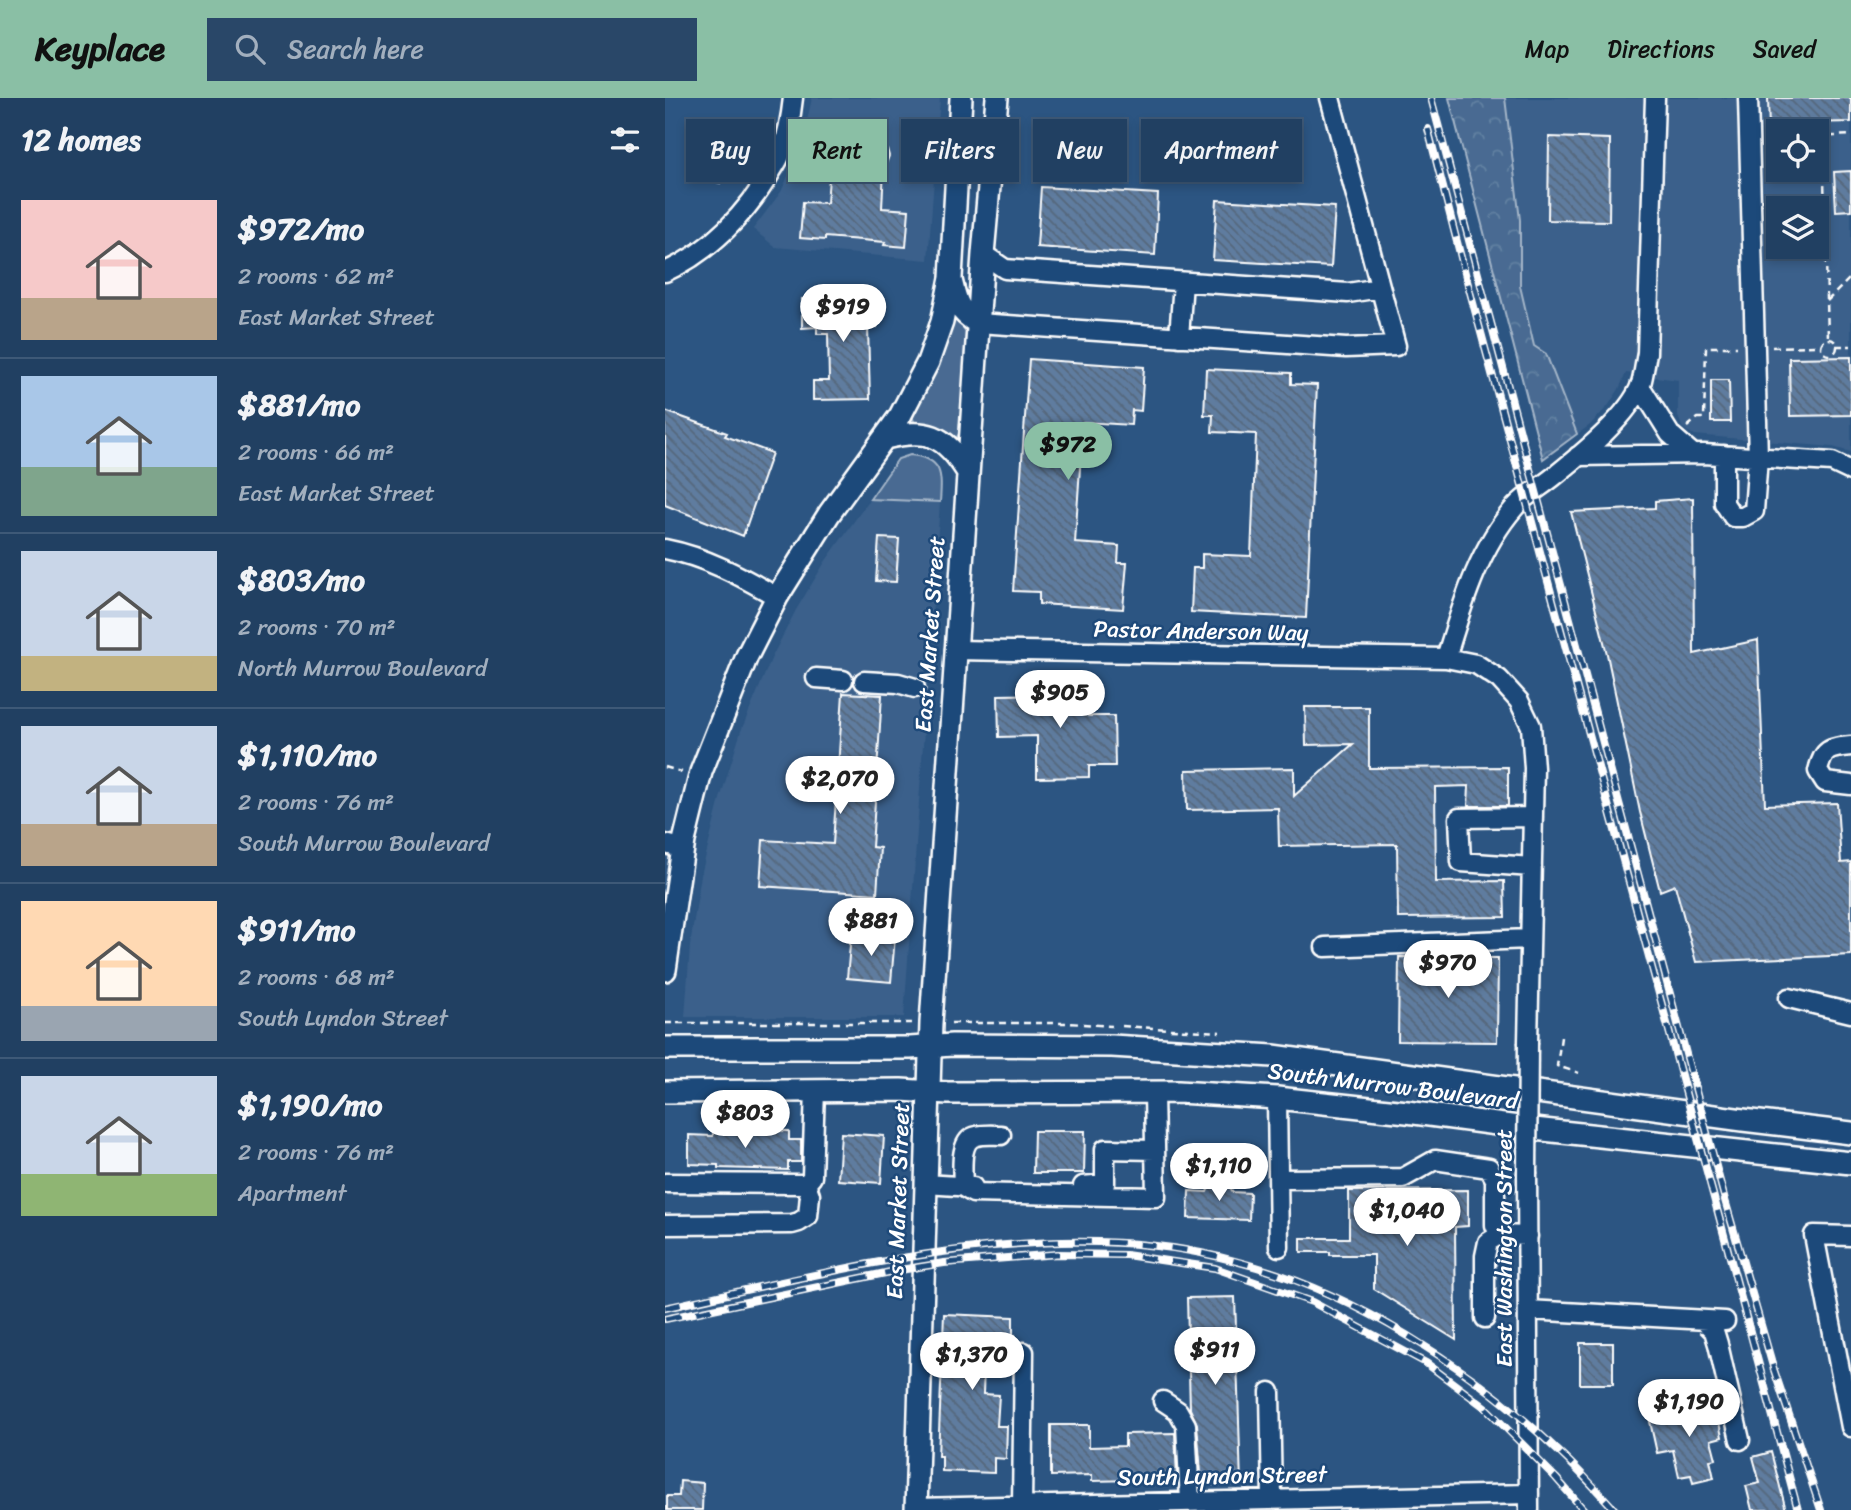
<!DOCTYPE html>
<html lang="en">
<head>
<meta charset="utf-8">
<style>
  body { margin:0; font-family:Sriracha,sans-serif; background:#294768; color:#f1f3f6; height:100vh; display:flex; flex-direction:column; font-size:26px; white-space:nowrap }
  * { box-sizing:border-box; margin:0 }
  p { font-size:23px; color:#a2afbe }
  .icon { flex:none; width:38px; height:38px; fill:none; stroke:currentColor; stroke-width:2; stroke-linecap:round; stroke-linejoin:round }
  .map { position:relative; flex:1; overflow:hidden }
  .side { display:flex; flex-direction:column; background:#214062; width:665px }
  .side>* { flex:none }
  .banner { position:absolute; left:21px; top:21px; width:665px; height:63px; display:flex; gap:14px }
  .tools { position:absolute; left:1101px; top:21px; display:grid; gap:14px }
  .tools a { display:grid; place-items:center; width:63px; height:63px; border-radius:0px; background:#214062; box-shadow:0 4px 10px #0003,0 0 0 2px #3e5977; font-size:35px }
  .price { position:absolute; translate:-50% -60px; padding:0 16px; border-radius:24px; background:#fff; color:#222; font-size:23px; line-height:46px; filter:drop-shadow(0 2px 4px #0008) }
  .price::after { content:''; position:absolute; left:50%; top:42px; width:21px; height:16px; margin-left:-10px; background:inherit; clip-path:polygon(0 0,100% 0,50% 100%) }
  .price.active { background:#8abfa5; color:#111 }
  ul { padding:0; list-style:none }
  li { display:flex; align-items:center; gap:21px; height:175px; padding:0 21px }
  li+li { border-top:2px solid #3e5977 }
  li span { display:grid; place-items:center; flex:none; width:196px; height:140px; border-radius:0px; color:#555 }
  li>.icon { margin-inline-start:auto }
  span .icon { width:84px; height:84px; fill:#fffc; stroke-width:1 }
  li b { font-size:30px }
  h2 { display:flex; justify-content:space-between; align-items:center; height:84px; padding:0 21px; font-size:30px }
  .chip { padding:0 24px; border-radius:0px; background:#214062; box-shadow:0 4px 10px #0003,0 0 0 2px #3e5977; font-size:24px; line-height:63px }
  .chip.active { background:#8abfa5; color:#111 }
  header { display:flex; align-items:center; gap:42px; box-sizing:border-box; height:98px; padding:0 35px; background:#8abfa5; color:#111 }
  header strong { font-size:33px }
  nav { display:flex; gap:38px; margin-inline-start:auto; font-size:24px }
  .search { width:490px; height:63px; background:#294768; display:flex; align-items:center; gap:18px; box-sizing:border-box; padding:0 24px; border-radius:0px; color:#a2afbe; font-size:26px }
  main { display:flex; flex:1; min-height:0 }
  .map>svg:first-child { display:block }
  .built { fill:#3b618b; fill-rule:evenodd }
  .green { fill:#486b92; stroke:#a4b5c8; stroke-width:2 }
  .forest { fill:url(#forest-crowns); stroke:#a4b5c8; stroke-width:2 }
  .building { fill:url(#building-back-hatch); stroke:#fff; stroke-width:2 }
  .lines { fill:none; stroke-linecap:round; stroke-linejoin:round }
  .minor-casing { stroke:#fff; stroke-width:23 }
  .major-casing { stroke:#fff; stroke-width:26 }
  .path { stroke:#fff; stroke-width:2.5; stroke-dasharray:7 5; stroke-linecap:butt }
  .minor { stroke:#1f4a7a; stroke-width:18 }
  .major { stroke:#1f4a7a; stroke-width:21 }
  .rail-casing { stroke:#fff; stroke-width:8 }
  .rail { stroke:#1f4a7a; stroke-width:5; stroke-dasharray:16; stroke-linecap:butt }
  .minor-bridge-casing { stroke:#fff; stroke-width:23; stroke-linecap:butt }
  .minor-bridge { stroke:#1f4a7a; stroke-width:18 }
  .labels { text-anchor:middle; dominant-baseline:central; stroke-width:5; stroke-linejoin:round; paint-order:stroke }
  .street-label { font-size:23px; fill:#fff; stroke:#1f4a7a }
</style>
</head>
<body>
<header>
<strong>Keyplace</strong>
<div class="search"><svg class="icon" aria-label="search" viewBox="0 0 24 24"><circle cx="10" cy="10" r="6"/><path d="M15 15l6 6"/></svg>Search here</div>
<nav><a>Map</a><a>Directions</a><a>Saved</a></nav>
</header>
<main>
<section class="side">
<h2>12 homes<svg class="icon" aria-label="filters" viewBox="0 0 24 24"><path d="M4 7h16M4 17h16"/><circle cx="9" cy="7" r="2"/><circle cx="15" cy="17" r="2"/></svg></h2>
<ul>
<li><span style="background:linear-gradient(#f6c9c9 70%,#b9a48a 0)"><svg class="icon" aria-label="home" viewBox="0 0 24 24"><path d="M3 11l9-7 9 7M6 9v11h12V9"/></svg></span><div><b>$972/mo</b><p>2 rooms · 62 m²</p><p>East Market Street</p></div></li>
<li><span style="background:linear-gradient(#a9c7e8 65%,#7fa58c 0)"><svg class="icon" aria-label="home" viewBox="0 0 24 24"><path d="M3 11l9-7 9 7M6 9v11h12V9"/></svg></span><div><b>$881/mo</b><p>2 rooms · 66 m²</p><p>East Market Street</p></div></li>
<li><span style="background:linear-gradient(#c9d6e8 75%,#c2b280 0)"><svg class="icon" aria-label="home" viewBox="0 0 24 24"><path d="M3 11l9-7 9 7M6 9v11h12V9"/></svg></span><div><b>$803/mo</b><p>2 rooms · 70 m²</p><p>North Murrow Boulevard</p></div></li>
<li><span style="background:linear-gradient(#c9d6e8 70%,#b9a48a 0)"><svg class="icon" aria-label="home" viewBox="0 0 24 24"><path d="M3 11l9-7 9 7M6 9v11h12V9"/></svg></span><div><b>$1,110/mo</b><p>2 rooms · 76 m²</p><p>South Murrow Boulevard</p></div></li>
<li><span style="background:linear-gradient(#ffd9b3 75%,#9aa5b1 0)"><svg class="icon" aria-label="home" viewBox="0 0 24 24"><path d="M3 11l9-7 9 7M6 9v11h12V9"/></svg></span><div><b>$911/mo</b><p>2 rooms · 68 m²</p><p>South Lyndon Street</p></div></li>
<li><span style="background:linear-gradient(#c9d6e8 70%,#8fb573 0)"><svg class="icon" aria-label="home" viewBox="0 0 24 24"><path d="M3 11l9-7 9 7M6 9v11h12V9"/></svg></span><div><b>$1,190/mo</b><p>2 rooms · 76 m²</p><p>Apartment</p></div></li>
</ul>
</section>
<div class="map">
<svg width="1186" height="1412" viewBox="0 0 1186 1412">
  <defs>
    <pattern id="forest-crowns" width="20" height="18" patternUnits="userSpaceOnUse" patternTransform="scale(1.75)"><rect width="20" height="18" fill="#486b92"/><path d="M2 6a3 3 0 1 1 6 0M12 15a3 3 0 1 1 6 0" fill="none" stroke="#6381a2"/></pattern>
    <pattern id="building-back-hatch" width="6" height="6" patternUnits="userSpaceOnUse" patternTransform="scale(1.75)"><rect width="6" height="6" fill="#5e7c9f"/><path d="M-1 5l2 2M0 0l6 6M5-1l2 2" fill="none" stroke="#56667a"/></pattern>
  </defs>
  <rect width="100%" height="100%" fill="#2c5582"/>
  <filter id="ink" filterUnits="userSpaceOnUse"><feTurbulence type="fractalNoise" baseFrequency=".0143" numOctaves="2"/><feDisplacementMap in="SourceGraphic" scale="14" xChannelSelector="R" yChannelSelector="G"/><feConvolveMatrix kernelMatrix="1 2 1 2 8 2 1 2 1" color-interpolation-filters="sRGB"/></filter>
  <g filter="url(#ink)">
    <path class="built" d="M 147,0 L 275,0 L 263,162 L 110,149 L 88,131 L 116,94 L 128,67 L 139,36 Z
      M 784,0 L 1186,0 L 1186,354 L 1168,349 L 1030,337 L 1023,334 L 1017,329 L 1013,318 L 1013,282 L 961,275 L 954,291 L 943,308 L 925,327 L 878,361 ZM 1113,33 L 1152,33 L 1152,72 L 1113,72 ZM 1113,110 L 1152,110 L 1152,149 L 1113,149 Z
      M 205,401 L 275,404 L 239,919 L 20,919 L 25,848 L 36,777 L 55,701 L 76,633 L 107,559 L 131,512 L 160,464 Z"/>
    <path class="green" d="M 291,219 L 301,234 L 295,334 L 292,339 L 286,340 L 250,326 L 247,318 L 266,284 L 279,253 L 287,220 Z
      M 245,357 C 278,360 277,376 275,404 L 205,401 L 233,361 Z"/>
    <path class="forest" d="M 784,0 L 840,0 L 855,122 L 855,188 L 869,248 L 881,256 L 912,336 L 878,361 Z"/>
    <path class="building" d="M 1103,0 L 1186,0 L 1186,24 L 1141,25 L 1141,33 L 1136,33 L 1104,32 Z
      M 168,27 L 222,32 L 221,47 L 224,58 L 219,71 L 217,110 L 244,112 L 241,149 L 219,147 L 220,144 L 160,139 L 160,142 L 135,140 L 138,104 L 162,105 L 165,67 L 163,55 L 167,42 Z
      M 40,30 L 62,36 L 59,45 L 61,46 L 57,59 L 62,60 L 55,85 L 26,77 Z
      M 884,39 L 945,41 L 944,123 L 883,122 Z
      M 1186,73 L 1186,112 L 1171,113 L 1169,74 Z
      M 376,89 L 493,96 L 490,157 L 372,149 Z
      M 552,102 L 670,109 L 666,169 L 548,162 Z
      M 212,199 L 212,229 L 203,229 L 205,301 L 148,302 L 148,283 L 164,283 L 163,236 L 152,236 L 152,229 L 137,230 L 137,201 Z
      M 1186,259 L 1186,317 L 1125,318 L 1124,260 Z
      M 364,261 L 479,269 L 476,313 L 467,312 L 466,327 L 418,324 L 410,445 L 454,448 L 453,465 L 462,465 L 458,511 L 374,506 L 374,494 L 348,493 Z
      M 541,271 L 626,275 L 626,286 L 652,287 L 641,520 L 526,514 L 528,470 L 537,470 L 537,456 L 586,458 L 591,336 L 547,334 L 548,317 L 539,317 Z
      M 1046,282 L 1064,282 L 1065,324 L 1046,324 Z
      M 0,313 L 62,335 L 60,338 L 107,355 L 78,438 L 0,407 Z
      M 1028,400 L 1029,556 L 1093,542 L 1100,707 L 1172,705 L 1176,765 L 1186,764 L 1186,857 L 1031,864 L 1010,787 L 995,793 L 975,714 L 942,556 L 906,414 L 990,410 L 990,403 Z
      M 214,440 L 234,441 L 231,484 L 211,483 Z
      M 414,584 L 414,587 L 423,587 L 423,618 L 449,618 L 450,668 L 424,668 L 424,679 L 372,680 L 372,638 L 334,639 L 333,597 L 384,596 L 384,585 Z
      M 178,595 L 217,597 L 207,749 L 215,750 L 212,796 L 95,788 L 98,742 L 168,746 Z
      M 640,609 L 704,609 L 704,670 L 843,669 L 843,708 L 803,708 L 804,688 L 770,689 L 771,784 L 839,783 L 840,819 L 733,820 L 732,746 L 614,748 L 613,710 L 522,712 L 521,672 L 629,670 L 629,698 L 688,646 L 641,647 Z
      M 186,836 L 230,839 L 226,884 L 182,880 Z
      M 734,859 L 833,860 L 832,944 L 733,943 Z
      M 48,1031 L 124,1033 L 124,1042 L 136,1042 L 136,1064 L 123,1064 L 123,1072 L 53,1070 L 53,1067 L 24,1066 L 24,1037 L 48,1038 Z
      M 369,1033 L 420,1033 L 419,1075 L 368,1075 Z
      M 176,1035 L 219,1038 L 216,1085 L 173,1082 Z
      M 560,1082 L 568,1094 L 585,1095 L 584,1122 L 523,1120 L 524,1093 L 542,1094 L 547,1083 Z
      M 803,1092 L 803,1128 L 790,1129 L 791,1242 L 709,1191 L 709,1157 L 665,1157 L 665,1154 L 636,1154 L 636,1140 L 684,1140 L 684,1093 Z
      M 570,1199 L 576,1386 L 537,1387 L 532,1326 L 525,1311 L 522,1200 Z
      M 279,1216 L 348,1219 L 348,1237 L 350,1237 L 347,1269 L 319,1268 L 318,1296 L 334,1297 L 332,1328 L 342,1328 L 341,1361 L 329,1360 L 329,1375 L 277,1373 L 277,1358 L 273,1358 Z
      M 915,1245 L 948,1245 L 948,1286 L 915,1286 Z
      M 1050,1305 L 1057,1339 L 1046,1342 L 1051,1361 L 1045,1362 L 1049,1380 L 1028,1385 L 1026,1377 L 1014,1379 L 1008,1352 L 992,1355 L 984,1319 Z
      M 386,1327 L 424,1327 L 424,1349 L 460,1348 L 460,1336 L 510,1335 L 512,1381 L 427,1383 L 427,1377 L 386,1378 Z
      M 1106,1354 L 1121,1412 L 1087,1412 L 1081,1388 L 1095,1385 L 1088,1359 Z
      M 15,1383 L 38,1385 L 37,1412 L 2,1412 L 2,1398 L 14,1398 Z"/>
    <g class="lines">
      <g class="minor-casing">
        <path id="minor" d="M 318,156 L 340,171 L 683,195 L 715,190
          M 0,174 C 45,154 83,114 107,72 C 111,66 115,59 117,53 C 123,36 126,18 128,0
          M 313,225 L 681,250 L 731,248 L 665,0
          M 514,239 L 518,184
          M 975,288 L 1005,336 L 1028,356
          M 1059,357 L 1059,405 L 1068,419 L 1078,419 L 1089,413 L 1093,359 L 1083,0
          M 913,358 L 1039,356 L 1167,364 L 1186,373
          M 0,451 C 41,459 76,478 112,499
          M 290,552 L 781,560 L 811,566 L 834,581 L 854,603 L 866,628 L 869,670 L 863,944
          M 781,560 C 797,508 813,451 850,409 C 862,396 878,388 892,376 C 918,355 965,317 976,286 C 979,276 980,265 982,255 L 990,0
          M 151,580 L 178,582
          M 199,583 L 233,585 L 250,590
          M 1186,648 C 1164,650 1158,651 1153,673 L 1160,684 L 1186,687
          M 0,746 L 17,750
          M 867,769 L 796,764 L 794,720 L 868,719
          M 660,849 L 865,841
          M 1124,900 L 1186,915
          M 612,1000 L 614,1149
          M 862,1076 L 864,1412
          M 613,1081 L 738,1080 L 770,1062 L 824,1070 L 830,1081 L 830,1127 L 834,1137 L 863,1138
          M 0,1085 L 141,1086 L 145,1097 L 143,1118 L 134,1124 L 127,1126 L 0,1127
          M 141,1086 L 147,1079 L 150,992
          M 260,1086 L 308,1089
          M 418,1088 L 440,1086 L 440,1051 L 490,1052
          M 298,1089 L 308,1095 L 491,1099 L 489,995
          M 298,1089 C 298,1074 293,1041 312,1038 C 320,1036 328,1037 336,1037
          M 1186,1138 L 1149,1137 L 1186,1329
          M 863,1212 L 1060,1223
          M 820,1220 L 820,1158 L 823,1144 L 834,1137
          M 1038,1222 L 1049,1233 L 1053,1246 L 1075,1342
          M 605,1294 L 607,1401
          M 498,1303 L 513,1313 L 521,1327 L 525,1403
          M 357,1407 L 359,1254
          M 251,1410 L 864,1396"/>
      </g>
      <g class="major-casing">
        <path id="major" d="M 286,182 C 291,203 293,214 313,225
          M 220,340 C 262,330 279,336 302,373
          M 0,872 L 19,743 L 36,674 L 82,558 L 112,499 L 164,416 L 235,318 L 263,264 L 277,224 L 286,180 L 296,0
          M 0,950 L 245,950 L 287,947 L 447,948 L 608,958 L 1078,1022 L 1186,1035
          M 0,994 L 236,992 L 283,995 L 513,994 L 612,1000 L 742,1014 L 869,1031 L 1186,1065
          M 251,1412 L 266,925 L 318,156 L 332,0"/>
      </g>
      <path class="path" d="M 1152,39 L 1186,37
        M 1158,39 L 1163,241
        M 1102,53 L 1113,52
        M 1162,203 L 1186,179
        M1156 249a8 8 0 1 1 16 0a8 8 0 1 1-16 0Z
        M 1171,248 L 1186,248
        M 1107,249 L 1156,248
        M 1022,329 L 1033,320 L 1039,320 L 1041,249 L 1072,249
        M 0,669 L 17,674
        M 0,925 L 247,925
        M 286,925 L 404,925 L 447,928
        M 457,928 L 555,934
        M 896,939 L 892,968 L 914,975"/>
      <use href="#minor" class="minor"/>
      <use href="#major" class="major"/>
      <g class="rail-casing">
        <path id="rail" d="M 766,0 L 1060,1102 L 1109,1272 L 1156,1412
          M 763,31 L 801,179 L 1133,1412
          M 0,1210 C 140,1179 290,1140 434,1144 C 479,1145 526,1151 570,1163 C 685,1192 806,1269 891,1351 C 912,1370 931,1391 950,1412
          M 0,1221 L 235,1172 L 279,1165 L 392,1156 L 461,1157 L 550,1170 L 647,1204 L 761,1265 L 821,1310 L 891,1380 L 919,1412"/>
      </g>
      <use href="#rail" class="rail"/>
      <g class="minor-bridge-casing">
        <path id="minor-bridge" d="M 862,1076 L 863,944"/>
      </g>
      <use href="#minor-bridge" class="minor-bridge"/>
    </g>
  </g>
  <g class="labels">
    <g class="street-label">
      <text transform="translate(536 533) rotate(1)">Pastor Anderson Way</text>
      <text transform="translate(265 536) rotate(-86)">East Market Street</text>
      <text transform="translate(728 988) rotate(7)">South Murrow Boulevard</text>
      <text transform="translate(233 1103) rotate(-88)">East Market Street</text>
      <text transform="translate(839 1150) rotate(-90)">East Washington Street</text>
      <text transform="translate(557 1378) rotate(-1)">South Lyndon Street</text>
    </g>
  </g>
</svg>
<div class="tools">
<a><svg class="icon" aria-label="locate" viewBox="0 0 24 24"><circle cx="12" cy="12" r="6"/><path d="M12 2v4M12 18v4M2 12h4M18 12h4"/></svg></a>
<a><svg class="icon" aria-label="layers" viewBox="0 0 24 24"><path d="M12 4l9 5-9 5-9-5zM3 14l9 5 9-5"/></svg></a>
</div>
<b class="price" style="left:178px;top:246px">$919</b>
<b class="price active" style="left:403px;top:384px">$972</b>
<b class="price" style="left:395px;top:632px">$905</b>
<b class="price" style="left:175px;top:718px">$2,070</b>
<b class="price" style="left:206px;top:860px">$881</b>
<b class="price" style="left:783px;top:902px">$970</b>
<b class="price" style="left:80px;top:1052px">$803</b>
<b class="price" style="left:554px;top:1105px">$1,110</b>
<b class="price" style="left:742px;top:1150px">$1,040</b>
<b class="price" style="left:550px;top:1289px">$911</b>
<b class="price" style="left:307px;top:1294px">$1,370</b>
<b class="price" style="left:1024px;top:1341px">$1,190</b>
<div class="banner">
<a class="chip">Buy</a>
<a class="chip active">Rent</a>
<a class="chip">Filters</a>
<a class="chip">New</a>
<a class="chip">Apartment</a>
</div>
</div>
</main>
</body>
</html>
